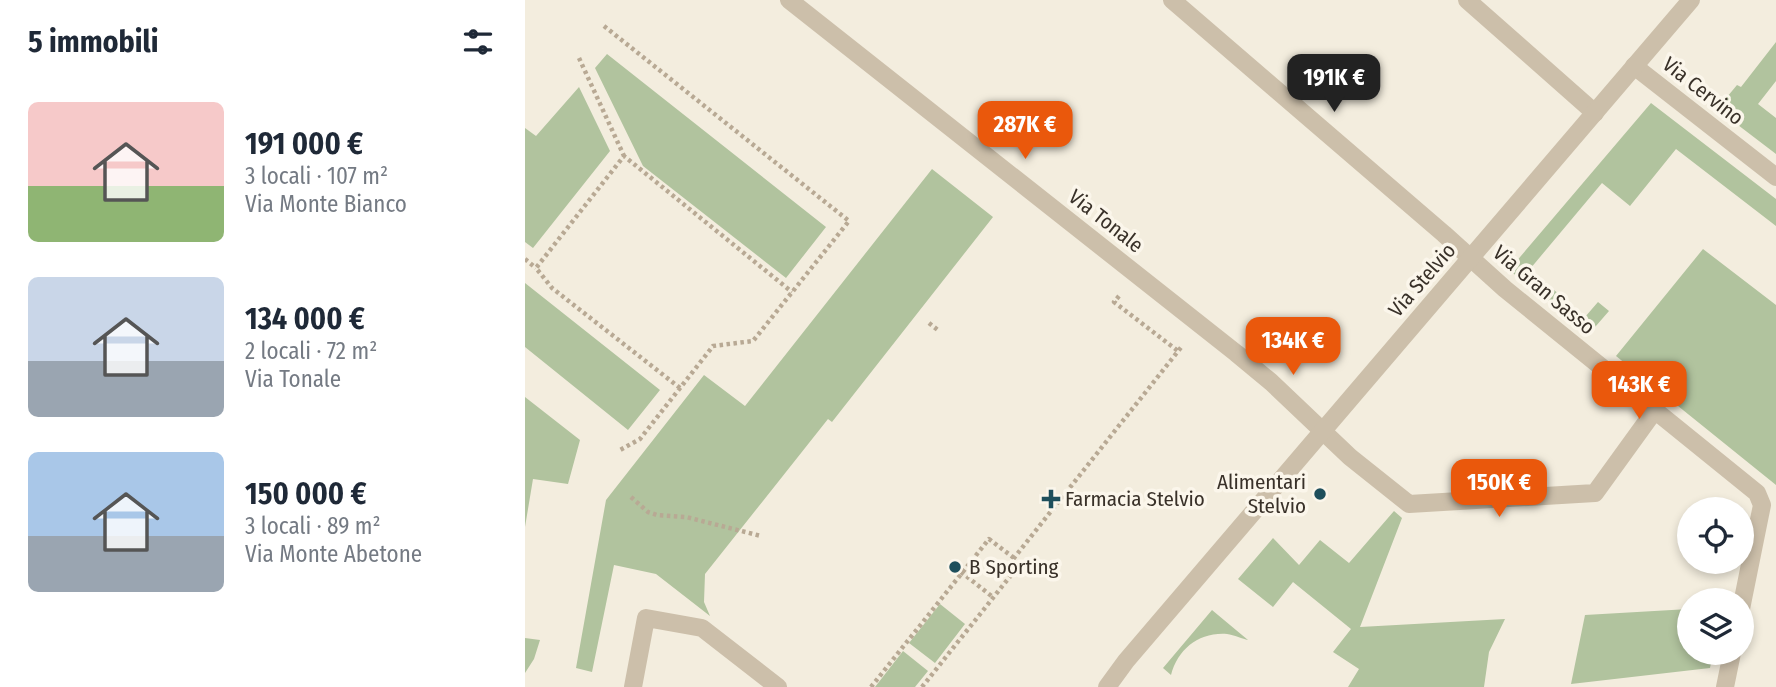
<!DOCTYPE html>
<html lang="it">
<head>
<meta charset="utf-8">
<style>
  body { margin:0; font-family:"Fira Sans Condensed",sans-serif; background:#f6f6f7; color:#1f2937; height:100vh; display:flex; flex-direction:column; font-size:26px; white-space:nowrap }
  * { box-sizing:border-box; margin:0 }
  p { font-size:23px; color:#747a83 }
  .icon { flex:none; width:38px; height:38px; fill:none; stroke:currentColor; stroke-width:2; stroke-linecap:round; stroke-linejoin:round }
  .map { position:relative; flex:1; overflow:hidden }
  .side { display:flex; flex-direction:column; background:#fff; width:525px }
  .side>* { flex:none }
  .buttons { position:absolute; left:1152px; top:497px; display:grid; gap:14px }
  .buttons a { display:grid; place-items:center; width:77px; height:77px; border-radius:50%; background:#fff; box-shadow:0 4px 10px #0003; font-size:35px }
  .price { position:absolute; translate:-50% -60px; padding:0 16px; border-radius:14px; background:#ea580c; color:#fff; font-size:23px; line-height:46px; filter:drop-shadow(0 2px 4px #0008) }
  .price::after { content:''; position:absolute; left:50%; top:42px; width:21px; height:16px; margin-left:-10px; background:inherit; clip-path:polygon(0 0,100% 0,50% 100%) }
  .price.current { background:#222; color:#fff }
  ul { padding:0; list-style:none }
  li { display:flex; align-items:center; gap:21px; height:175px; padding:0 28px }
  li span { display:grid; place-items:center; flex:none; width:196px; height:140px; border-radius:10px; color:#555 }
  li>.icon { margin-inline-start:auto }
  span .icon { width:84px; height:84px; fill:#fffc; stroke-width:1 }
  li b { font-size:30px }
  h2 { display:flex; justify-content:space-between; align-items:center; height:84px; padding:0 28px; font-size:30px }
  main { display:flex; flex:1; min-height:0 }
  .map>svg:first-child { display:block }
  .green { fill:#b1c39e }
  .lines { fill:none; stroke-linecap:round; stroke-linejoin:round }
  .path { stroke:#b8a994; stroke-width:4.5; stroke-dasharray:3.5 3.5; stroke-linecap:butt }
  .service { stroke:#ccbfaa; stroke-width:18 }
  .minor { stroke:#ccbfaa; stroke-width:18 }
  .tertiary { stroke:#ccbfaa; stroke-width:18 }
  .poi-dot { fill:#1e4f5c; stroke:#fbf6eb; stroke-width:2.5 }
  .labels { text-anchor:middle; dominant-baseline:central; stroke-width:7; stroke-linejoin:round; paint-order:stroke }
  .street-label { font-size:21px; fill:#393129; stroke:#fbf6eb }
  .poi-label { font-size:21px; fill:#393129; stroke:#fbf6eb; text-anchor:start }
</style>
</head>
<body>
<main>
<section class="side">
<h2>5 immobili<svg class="icon" aria-label="filters" viewBox="0 0 24 24"><path d="M4 7h16M4 17h16"/><circle cx="9" cy="7" r="2"/><circle cx="15" cy="17" r="2"/></svg></h2>
<ul>
<li><span style="background:linear-gradient(#f6c9c9 60%,#8fb573 0)"><svg class="icon" aria-label="home" viewBox="0 0 24 24"><path d="M3 11l9-7 9 7M6 9v11h12V9"/></svg></span><div><b>191 000 €</b><p>3 locali · 107 m²</p><p>Via Monte Bianco</p></div></li>
<li><span style="background:linear-gradient(#c9d6e8 60%,#9aa5b1 0)"><svg class="icon" aria-label="home" viewBox="0 0 24 24"><path d="M3 11l9-7 9 7M6 9v11h12V9"/></svg></span><div><b>134 000 €</b><p>2 locali · 72 m²</p><p>Via Tonale</p></div></li>
<li><span style="background:linear-gradient(#a9c7e8 60%,#9aa5b1 0)"><svg class="icon" aria-label="home" viewBox="0 0 24 24"><path d="M3 11l9-7 9 7M6 9v11h12V9"/></svg></span><div><b>150 000 €</b><p>3 locali · 89 m²</p><p>Via Monte Abetone</p></div></li>
</ul>
</section>
<div class="map">
<svg width="1251" height="687" viewBox="0 0 1251 687">
  <rect width="100%" height="100%" fill="#f3edde"/>
  <path class="green" d="M 1251,42 L 1251,81 L 1233,104 L 1251,118 L 1251,154 L 1192,109 L 1212,85 L 1216,87 Z
    M 82,54 L 301,227 L 261,278 L 118,166 L 70,68 Z
    M 54,87 L 85,151 L 8,248 L 0,242 L 0,128 L 11,136 Z
    M 1126,103 L 1251,199 L 1251,226 L 1151,149 L 1105,206 L 1077,183 L 1005,269 L 1060,317 L 1073,302 L 1084,311 L 1064,334 L 984,270 Z
    M 407,169 L 468,217 L 307,422 L 303,419 L 180,574 L 179,602 L 185,616 L 131,574 L 89,565 L 67,672 L 51,668 L 81,500 L 179,375 L 220,406 Z
    M 1178,249 L 1251,305 L 1251,485 L 1091,356 Z
    M 0,283 L 135,390 L 103,430 L 0,347 Z
    M 0,397 L 55,440 L 43,484 L 8,479 L 0,527 Z
    M 869,511 L 877,518 L 835,627 L 980,619 L 964,652 L 959,687 L 823,687 L 834,669 L 808,652 L 826,629 L 768,582 L 748,607 L 713,579 L 748,538 L 774,565 L 795,540 L 824,563 Z
    M 415,604 L 440,624 L 410,663 L 384,643 Z
    M 1164,609 L 1164,653 L 1188,653 L 1185,668 L 1046,684 L 1060,615 Z
    M 687,610 L 723,640 C 718,639 709,635 702,634 C 674,632 653,649 646,675 L 638,668 Z
    M 0,638 L 15,640 L 9,659 L 0,673 Z
    M 378,651 L 403,671 L 390,687 L 350,687 Z"/>
  <g class="lines">
    <path class="path" d="M 79,26 L 324,221 L 228,341 L 188,346 L 115,439 L 95,450
      M 54,58 L 99,156
      M 0,259 L 11,268
      M 594,296 L 589,302 L 653,351
      M 404,323 L 414,331
      M 155,388 L 27,288 L 11,268 L 99,156 L 267,292
      M 106,497 L 123,512 L 132,515 L 161,517 L 236,536
      M 436,572 L 469,598
      M 346,687 L 464,539 L 489,558
      M 397,687 L 487,574 L 485,563 L 658,345"/>
    <path class="service" d="M 108,687 L 121,618 L 177,628 L 253,687"/>
    <path class="minor" d="M 264,0 L 711,353 L 746,382 L 825,457 L 884,504 L 1070,493 L 1130,410
      M 647,0 L 919,234 L 980,289 L 1232,493 L 1237,505 L 1216,609
      M 942,0 L 1070,113
      M 1109,66 L 1251,177
      M 1200,687 L 1207,653"/>
    <path class="tertiary" d="M 582,687 L 601,661 L 1166,0"/>
  </g>
  <g class="poi-dot">
    <circle cx="795" cy="494" r="7"/>
    <path d="M522.5 488.5h7v7h7v7h-7v7h-7v-7h-7v-7h7z"/>
    <circle cx="430" cy="567" r="7"/>
  </g>
  <g class="labels">
    <g class="street-label">
      <text transform="translate(1178 91) rotate(38)">Via Cervino</text>
      <text transform="translate(581 221) rotate(38)">Via Tonale</text>
      <text transform="translate(897 280) rotate(-49)">Via Stelvio</text>
      <text transform="translate(1019 290) rotate(40)">Via Gran Sasso</text>
    </g>
    <g class="poi-label">
      <text x="781" y="482" text-anchor="end">Alimentari<tspan x="781" dy="24">Stelvio</tspan></text>
      <text x="540" y="499">Farmacia Stelvio</text>
      <text x="444" y="567">B Sporting</text>
    </g>
  </g>
</svg>
<div class="buttons">
<a><svg class="icon" aria-label="locate" viewBox="0 0 24 24"><circle cx="12" cy="12" r="6"/><path d="M12 2v4M12 18v4M2 12h4M18 12h4"/></svg></a>
<a><svg class="icon" aria-label="layers" viewBox="0 0 24 24"><path d="M12 4l9 5-9 5-9-5zM3 14l9 5 9-5"/></svg></a>
</div>
<b class="price current" style="left:809px;top:114px">191K €</b>
<b class="price" style="left:500px;top:161px">287K €</b>
<b class="price" style="left:768px;top:377px">134K €</b>
<b class="price" style="left:1114px;top:421px">143K €</b>
<b class="price" style="left:974px;top:519px">150K €</b>
</div>
</main>
</body>
</html>
